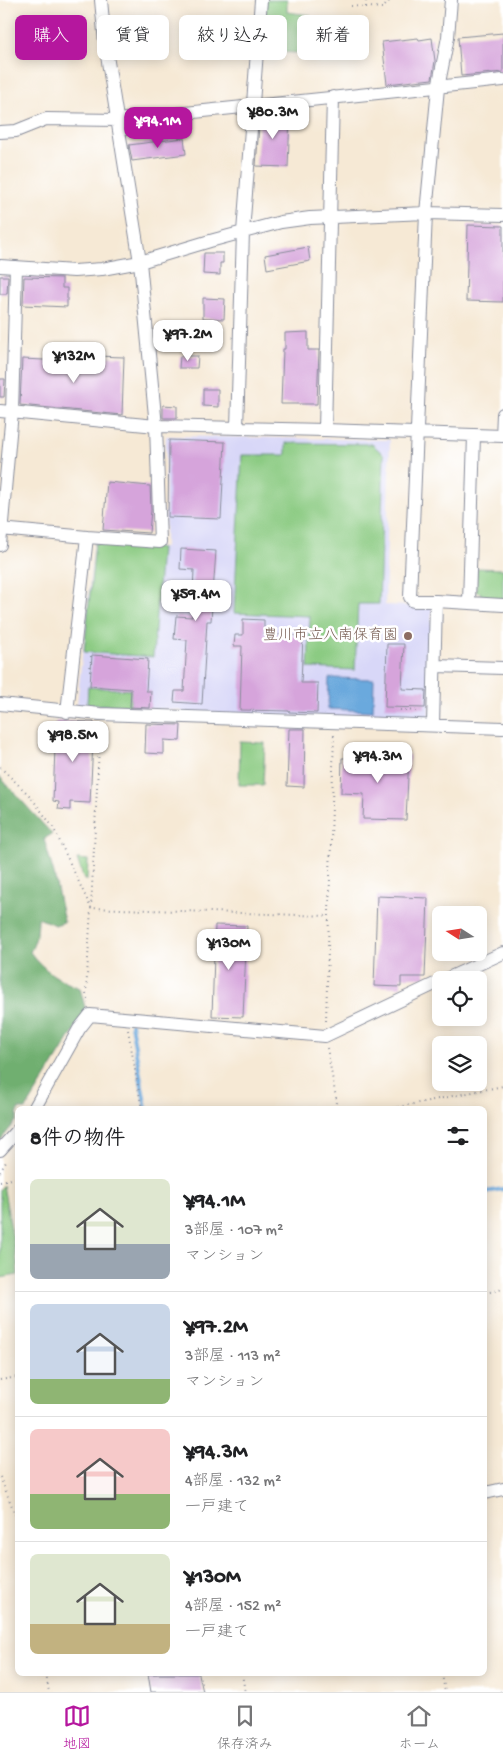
<!DOCTYPE html>
<html lang="ja">
<head>
<meta charset="utf-8">
<style>
  body { margin:0; font-family:"Gochi Hand","Klee One",sans-serif; background:#f6f6f6; color:#202124; height:100vh; display:flex; flex-direction:column; font-size:19px; white-space:nowrap }
  * { box-sizing:border-box; margin:0 }
  p { font-size:16px; color:#757577 }
  .icon { flex:none; width:28px; height:28px; fill:none; stroke:currentColor; stroke-width:2; stroke-linecap:round; stroke-linejoin:round }
  .map { position:relative; flex:1; overflow:hidden }
  .details { position:absolute; left:15px; top:1106px; width:472px; height:570px; display:flex; flex-direction:column; background:#fff; border-radius:8px; box-shadow:0 2px 12px #0003 }
  .details>* { flex:none }
  .guide { position:absolute; left:15px; top:15px; width:474px; height:45px; display:flex; gap:10px }
  .needle { width:32px; rotate:282deg }
  .tools { position:absolute; left:432px; top:906px; display:grid; gap:10px }
  .tools a { display:grid; place-items:center; width:55px; height:55px; border-radius:8px; background:#fff; box-shadow:0 2px 12px #0003; font-size:25px }
  .price { position:absolute; translate:-50% -42px; padding:0 11px; border-radius:10px; background:#fff; color:#222; font-size:16px; line-height:32px; filter:drop-shadow(0 1px 2px #0008) }
  .price::after { content:''; position:absolute; left:50%; top:30px; width:15px; height:11px; margin-left:-8px; background:inherit; clip-path:polygon(0 0,100% 0,50% 100%) }
  .price.selected { background:#b5179e; color:#fff }
  ul { padding:0; list-style:none }
  li { display:flex; align-items:center; gap:15px; height:125px; padding:0 15px }
  li+li { border-top:1px solid #e0e0e0 }
  li span { display:grid; place-items:center; flex:none; width:140px; height:100px; border-radius:8px; color:#555 }
  li>.icon { margin-inline-start:auto }
  span .icon { width:60px; height:60px; fill:#fffc; stroke-width:1 }
  li b { font-size:21px }
  h2 { display:flex; justify-content:space-between; align-items:center; height:60px; padding:0 15px; font-size:21px }
  .chip { padding:0 18px; border-radius:8px; background:#fff; box-shadow:0 2px 12px #0003; font-size:18px; line-height:45px }
  .chip.selected { background:#b5179e; color:#fff }
  .tabs { display:flex; justify-content:space-around; align-items:center; height:70px; border-top:1px solid #e0e0e0; background:#fff; font-size:14px; color:#757577 }
  .tabs a { display:grid; justify-items:center; gap:2px }
  .tabs .selected { color:#b5179e }
  .map>svg:first-child { display:block }
  .built { fill:#d8d7f8 }
  .green { fill:#8bcb82; stroke:#537d70 }
  .forest { fill:#70af70; stroke:#466f67 }
  .water { fill:#6ba9dd; stroke:#436c9e }
  .lines { fill:none; stroke-linecap:round; stroke-linejoin:round }
  .stream { stroke:#6ba9dd; stroke-width:4 }
  .building { fill:#d6a4db }
  .minor-casing { stroke:#888c9a; stroke-width:14 }
  .path { stroke:#888c9a; stroke-width:2; stroke-dasharray:1 4; stroke-linecap:butt }
  .minor { stroke:#fff; stroke-width:12 }
  .education-dot { fill:#8d6e63; stroke:#fff; stroke-width:2 }
  .labels { text-anchor:middle; dominant-baseline:central; stroke-width:5; stroke-linejoin:round; paint-order:stroke }
  .education-label { font-size:15px; fill:#785e54; stroke:#fff; text-anchor:end }
</style>
</head>
<body>
<div class="map">
<svg width="503" height="1692" viewBox="0 0 503 1692">
  <rect width="100%" height="100%" fill="#fff"/>
  <filter id="ink" filterUnits="userSpaceOnUse"><feTurbulence type="fractalNoise" baseFrequency=".02" numOctaves="2"/><feDisplacementMap in="SourceGraphic" scale="10" xChannelSelector="R" yChannelSelector="G"/><feConvolveMatrix kernelMatrix="1 2 1 2 8 2 1 2 1" color-interpolation-filters="sRGB"/></filter>
  <filter id="wash" filterUnits="userSpaceOnUse"><feTurbulence type="fractalNoise" baseFrequency=".0096" numOctaves="4" result="noise"/><feDisplacementMap in="SourceGraphic" scale="20" xChannelSelector="R" yChannelSelector="G"/><feGaussianBlur stdDeviation="1.12" result="paint"/><feColorMatrix in="noise" values="0 0 0 0 0 0 0 0 0 0 0 0 0 0 0 0 0 1.4 0 .05"/><feComposite in="paint" operator="in"/></filter>
  <g filter="url(#wash)">
    <rect width="100%" height="100%" fill="#f6e9d5"/>
    <path class="built" d="M 166,436 L 390,440 L 385,605 L 432,607 L 429,720 L 184,713 L 180,710 L 77,705 L 94,542 L 165,547 Z"/>
    <path class="green" d="M 265,0 L 287,0 L 287,12 L 310,15 L 310,21 L 334,23 L 333,34 L 318,34 L 317,54 L 261,51 Z
      M 286,443 L 372,444 L 384,455 L 379,604 L 358,604 L 355,670 L 308,668 L 310,616 L 234,613 L 242,455 L 286,455 Z
      M 95,543 L 161,548 L 153,657 L 84,652 Z
      M 477,568 L 503,569 L 503,600 L 480,598 L 481,593 L 476,592 Z
      M 88,687 L 131,690 L 130,706 L 87,704 Z
      M 240,742 L 265,743 L 263,785 L 239,785 Z
      M 77,859 L 88,860 L 87,880 L 84,880 Z
      M 3,1185 L 17,1262 L 18,1275 L 0,1278 L 0,1190 Z"/>
    <path class="forest" d="M 0,777 L 52,834 L 44,839 L 54,874 L 64,922 L 55,925 L 38,918 C 38,931 36,941 30,952 C 43,970 60,981 80,988 L 86,1011 L 26,1109 L 18,1109 L 17,1120 L 0,1141 Z"/>
    <path class="water" d="M 329,678 L 374,679 L 373,711 L 328,709 Z"/>
    <g class="lines">
      <path class="stream" d="M 131,1024 L 146,1109
        M 485,1192 L 503,1189"/>
    </g>
    <g id="blocks">
      <path class="building" d="M 503,33 L 503,72 L 461,76 L 458,37 Z
        M 418,38 L 419,40 L 432,38 L 435,61 L 432,79 L 387,84 L 382,42 Z
        M 260,113 L 290,114 L 288,167 L 256,166 Z
        M 184,138 L 186,154 L 132,161 L 129,145 Z
        M 468,225 L 503,226 L 503,302 L 466,301 Z
        M 308,247 L 310,261 L 267,269 L 265,255 Z
        M 204,253 L 223,253 L 223,263 L 220,263 L 220,275 L 203,274 Z
        M 0,276 L 8,276 L 7,294 L 0,294 Z
        M 24,277 L 62,278 L 62,288 L 67,288 L 67,307 L 23,305 Z
        M 203,298 L 225,299 L 224,319 L 203,318 Z
        M 308,332 L 308,350 L 319,350 L 317,404 L 281,404 L 283,349 L 285,349 L 285,333 Z
        M 65,355 L 124,357 L 122,415 L 20,405 L 22,359 L 65,361 Z
        M 180,356 L 198,356 L 197,368 L 179,368 Z
        M 0,379 L 5,379 L 4,397 L 0,397 Z
        M 203,389 L 218,389 L 218,407 L 203,406 Z
        M 163,405 L 177,406 L 177,418 L 163,418 Z
        M 169,440 L 225,442 L 221,519 L 168,517 Z
        M 107,482 L 150,486 L 151,510 L 149,533 L 103,530 Z
        M 181,549 L 216,551 L 211,621 L 207,621 L 202,704 L 174,702 L 175,691 L 184,691 L 187,640 L 174,639 L 176,616 L 192,617 L 194,570 L 180,569 Z
        M 243,619 L 264,620 L 264,634 L 303,636 L 301,683 L 318,683 L 317,713 L 289,712 L 289,711 L 240,710 L 242,646 L 234,646 L 235,635 L 243,635 Z
        M 387,644 L 404,644 L 402,689 L 426,690 L 425,708 L 385,707 Z
        M 92,655 L 148,659 L 146,691 L 151,691 L 150,708 L 130,707 L 131,689 L 90,686 Z
        M 56,721 L 94,722 L 90,803 L 70,802 L 70,810 L 58,809 L 59,802 L 53,801 Z
        M 146,724 L 181,725 L 180,741 L 164,740 L 164,754 L 145,753 Z
        M 289,729 L 305,729 L 304,787 L 287,786 Z
        M 349,753 L 409,755 L 406,820 L 363,819 L 364,794 L 341,793 L 342,758 L 349,758 Z
        M 377,896 L 428,898 L 425,977 L 401,977 L 401,987 L 374,986 Z
        M 215,925 L 247,926 L 243,1017 L 212,1016 Z
        M 148,1674 L 199,1674 L 203,1692 L 151,1692 Z"/>
    </g>
  </g>
  <g filter="url(#ink)">
    <use href="#blocks" fill-opacity="0" stroke="#888c9a" stroke-width="1"/>
    <g class="lines">
      <g class="minor-casing">
        <path id="minor" d="M 0,132 L 16,131 L 46,119 L 117,120 L 503,80
          M 0,266 L 74,271 L 102,269 L 140,262 L 210,241 L 281,222 L 310,218 L 426,213 L 503,215
          M 0,411 L 156,426 L 325,430 L 503,436
          M 237,428 L 243,232 L 261,0
          M 325,430 L 333,97
          M 502,436 L 503,414
          M 0,529 L 87,537
          M 0,545 L 12,412 L 16,267
          M 436,601 L 503,605
          M 469,603 L 474,435
          M 435,666 L 503,668
          M 0,704 L 100,714 L 503,728
          M 67,712 L 87,537 L 160,542 L 156,426 L 140,262 L 105,43 L 101,0
          M 433,725 L 436,601 L 413,601 L 410,597 L 426,213 L 438,88 L 448,37 L 451,0
          M 444,980 L 503,953
          M 34,1109 L 79,1029 L 90,1015 L 325,1036 L 441,981
          M 0,1150 L 18,1130
          M 485,1493 L 503,1489"/>
      </g>
      <path class="path" d="M 351,6 L 383,8 L 390,0
        M 366,7 L 366,0
        M 90,672 L 91,656 L 92,656
        M 400,710 L 420,711
        M 100,727 L 91,908 L 329,916
        M 0,767 L 30,796 L 53,827 L 91,908 L 86,993 L 88,1003
        M 326,1021 L 334,733
        M 128,1030 L 142,1109
        M 327,1048 L 338,1109
        M 388,1109 L 503,1086
        M 0,1172 L 6,1162
        M 0,1181 L 18,1178
        M 485,1293 L 503,1289
        M 0,1380 L 18,1377
        M 0,1477 L 18,1521
        M 46,1674 L 49,1692
        M 242,1674 L 245,1692
        M 442,1674 L 445,1692
        M 500,1692 L 503,1691"/>
      <use href="#minor" class="minor"/>
    </g>
  </g>
  <circle class="education-dot" cx="408" cy="636" r="5"/>
  <g class="labels">
    <g class="education-label">
      <text x="398" y="636">豊川市立八南保育園</text>
    </g>
  </g>
</svg>
<div class="tools">
<a><svg class="needle" viewBox="-14 -14 28 28"><path d="M0-13l5 13h-10z" fill="#e53935"/><path d="M0 13l5-13h-10z" fill="#757577"/></svg></a>
<a><svg class="icon" aria-label="locate" viewBox="0 0 24 24"><circle cx="12" cy="12" r="6"/><path d="M12 2v4M12 18v4M2 12h4M18 12h4"/></svg></a>
<a><svg class="icon" aria-label="layers" viewBox="0 0 24 24"><path d="M12 4l9 5-9 5-9-5zM3 14l9 5 9-5"/></svg></a>
</div>
<b class="price" style="left:273px;top:140px">¥80.3M</b>
<b class="price selected" style="left:158px;top:149px">¥94.1M</b>
<b class="price" style="left:188px;top:362px">¥97.2M</b>
<b class="price" style="left:74px;top:384px">¥132M</b>
<b class="price" style="left:196px;top:622px">¥59.4M</b>
<b class="price" style="left:73px;top:763px">¥98.5M</b>
<b class="price" style="left:378px;top:784px">¥94.3M</b>
<b class="price" style="left:229px;top:971px">¥130M</b>
<div class="guide">
<a class="chip selected">購入</a>
<a class="chip">賃貸</a>
<a class="chip">絞り込み</a>
<a class="chip">新着</a>
</div>
<section class="details">
<h2>8件の物件<svg class="icon" aria-label="filters" viewBox="0 0 24 24"><path d="M4 7h16M4 17h16"/><circle cx="9" cy="7" r="2"/><circle cx="15" cy="17" r="2"/></svg></h2>
<ul>
<li><span style="background:linear-gradient(#dfe7d0 65%,#9aa5b1 0)"><svg class="icon" aria-label="home" viewBox="0 0 24 24"><path d="M3 11l9-7 9 7M6 9v11h12V9"/></svg></span><div><b>¥94.1M</b><p>3部屋 · 107 m²</p><p>マンション</p></div></li>
<li><span style="background:linear-gradient(#c9d6e8 75%,#8fb573 0)"><svg class="icon" aria-label="home" viewBox="0 0 24 24"><path d="M3 11l9-7 9 7M6 9v11h12V9"/></svg></span><div><b>¥97.2M</b><p>3部屋 · 113 m²</p><p>マンション</p></div></li>
<li><span style="background:linear-gradient(#f6c9c9 65%,#8fb573 0)"><svg class="icon" aria-label="home" viewBox="0 0 24 24"><path d="M3 11l9-7 9 7M6 9v11h12V9"/></svg></span><div><b>¥94.3M</b><p>4部屋 · 132 m²</p><p>一戸建て</p></div></li>
<li><span style="background:linear-gradient(#dfe7d0 70%,#c2b280 0)"><svg class="icon" aria-label="home" viewBox="0 0 24 24"><path d="M3 11l9-7 9 7M6 9v11h12V9"/></svg></span><div><b>¥130M</b><p>4部屋 · 152 m²</p><p>一戸建て</p></div></li>
</ul>
</section>
</div>
<nav class="tabs">
<a class="selected"><svg class="icon" aria-label="map" viewBox="0 0 24 24"><path d="M3 6l6-2 6 2 6-2v14l-6 2-6-2-6 2zM9 4v14M15 6v14"/></svg>地図</a>
<a><svg class="icon" aria-label="saved" viewBox="0 0 24 24"><path d="M7 4h10v16l-5-4-5 4z"/></svg>保存済み</a>
<a><svg class="icon" aria-label="home" viewBox="0 0 24 24"><path d="M3 11l9-7 9 7M6 9v11h12V9"/></svg>ホーム</a>
</nav>
</body>
</html>
